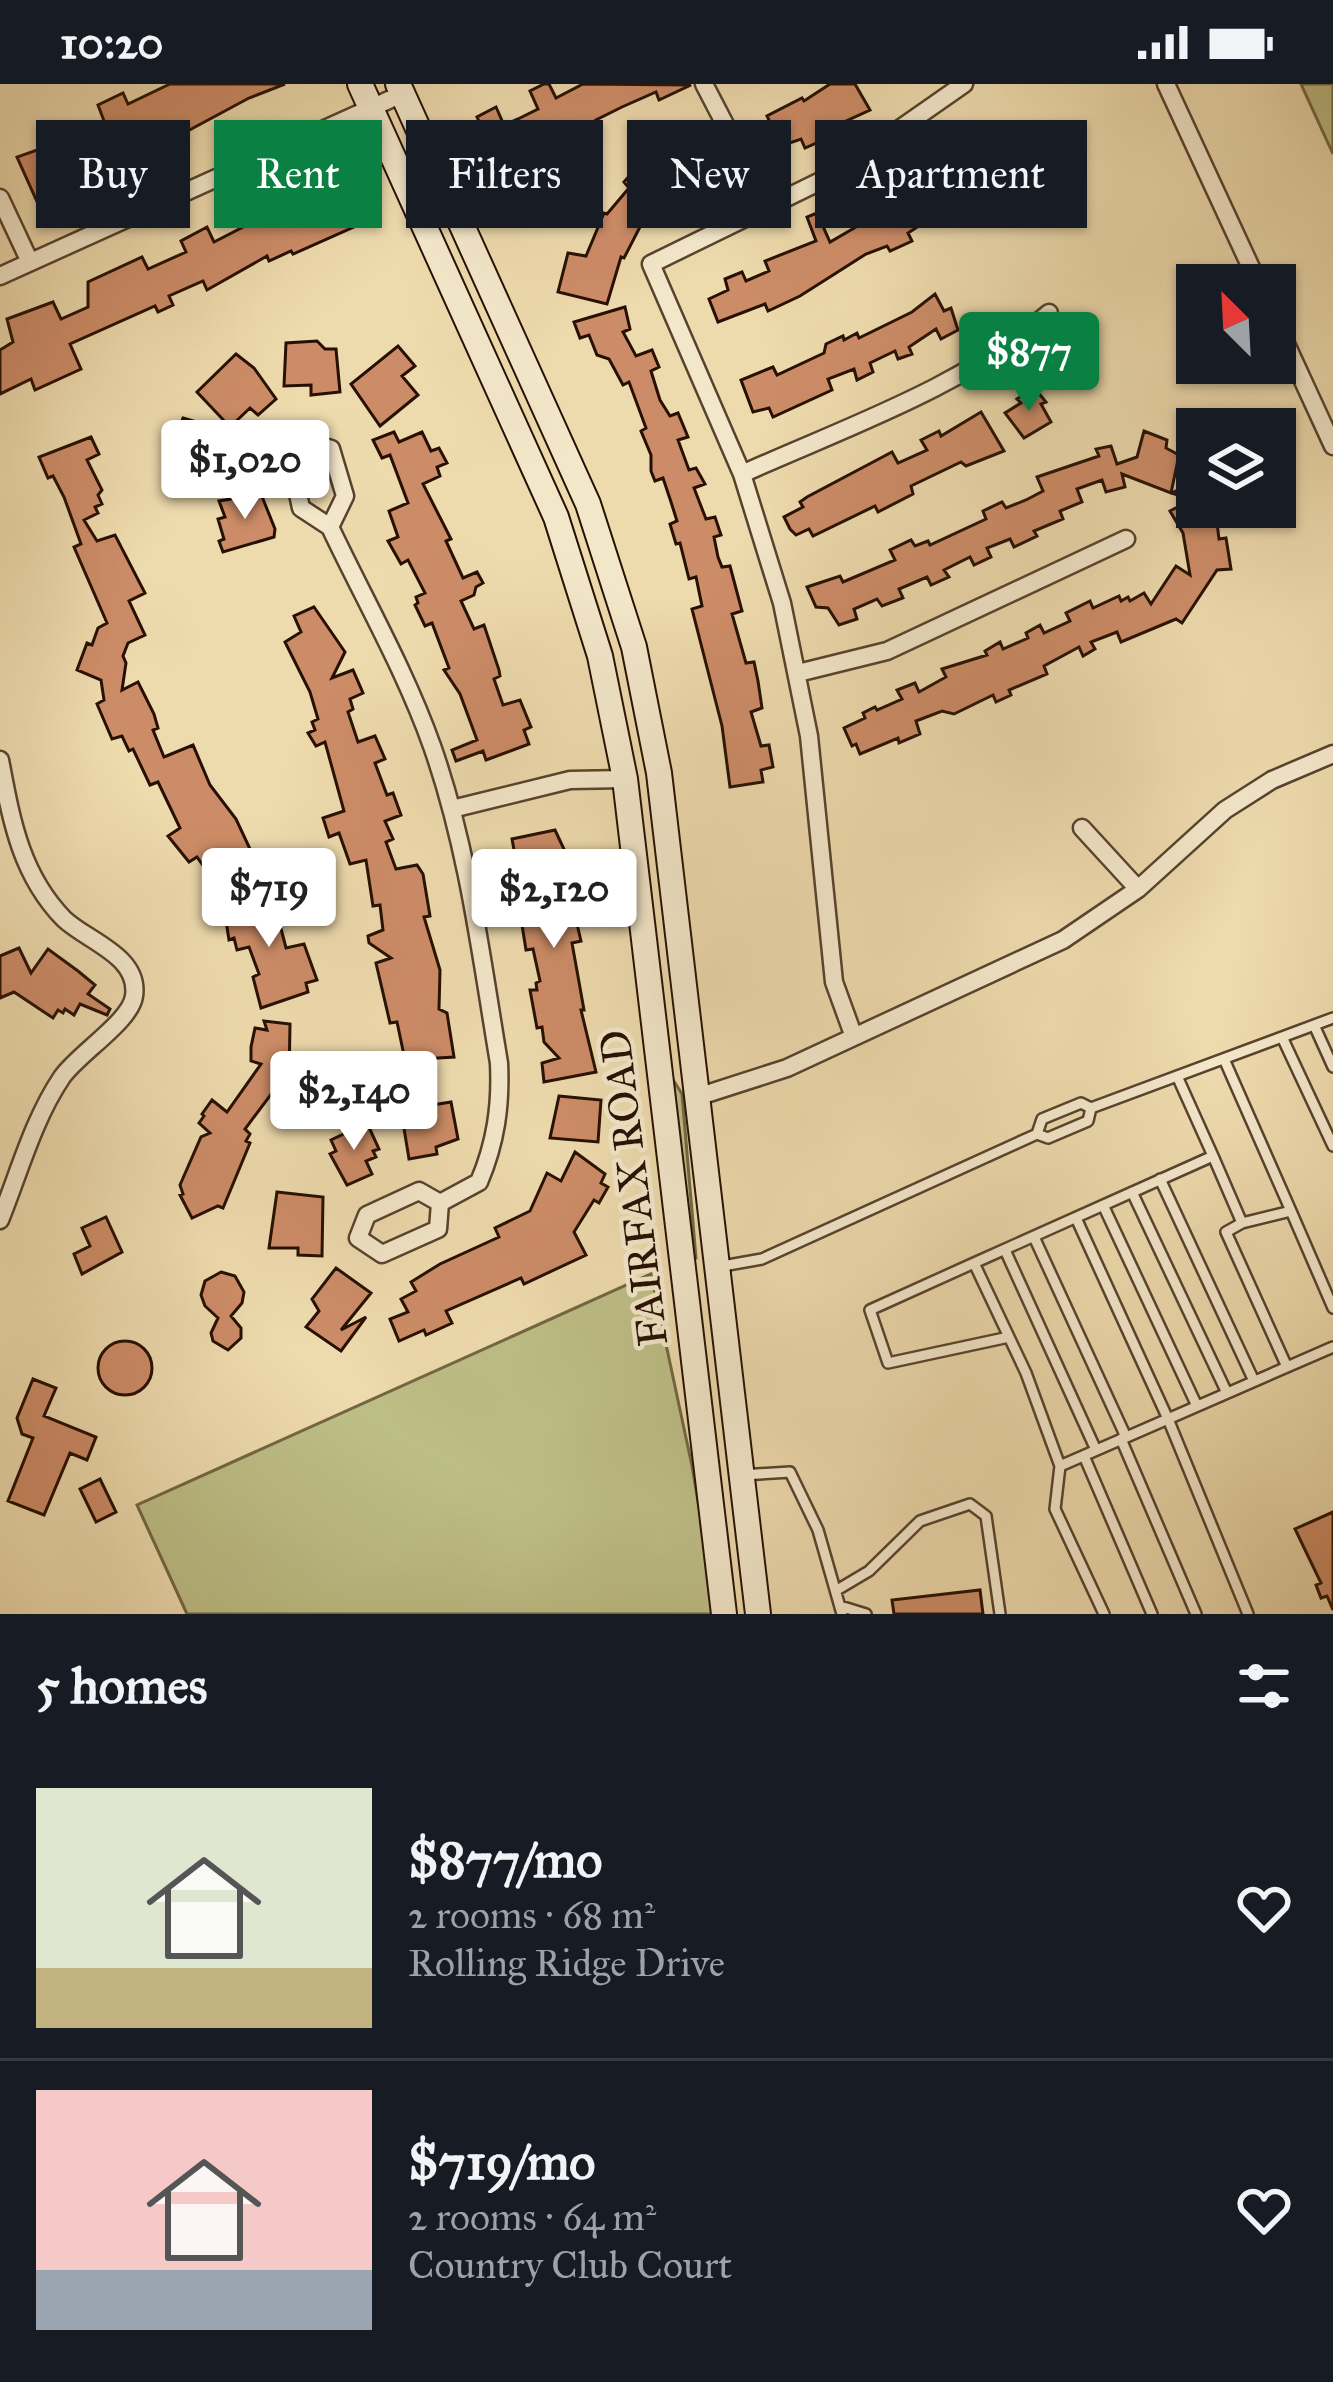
<!DOCTYPE html>
<html lang="en">
<head>
<meta charset="utf-8">
<style>
  body { margin:0; font-family:"IM FELL Great Primer",serif; background:#242831; color:#f1f3f6; height:100vh; display:flex; flex-direction:column; font-size:45px; white-space:nowrap }
  * { box-sizing:border-box; margin:0 }
  p { font-size:39px; color:#9ea1a6 }
  .icon { flex:none; width:66px; height:66px; fill:none; stroke:currentColor; stroke-width:2; stroke-linecap:round; stroke-linejoin:round }
  .map { position:relative; height:1530px; overflow:hidden }
  .details { display:flex; flex-direction:column; background:#171b24; flex:1 }
  .details>* { flex:none }
  .top-card { position:absolute; left:36px; top:36px; width:1263px; height:108px; display:flex; gap:24px }
  .needle { width:78px; rotate:336deg }
  .fabs { position:absolute; left:1176px; top:180px; display:grid; gap:24px }
  .fabs a { display:grid; place-items:center; width:120px; height:120px; border-radius:0px; background:#171b24; box-shadow:0 3px 9px #0004; font-size:60px }
  .price { position:absolute; translate:-50% -102px; padding:0 27px; border-radius:12px; background:#fff; color:#222; font-size:39px; line-height:78px; filter:drop-shadow(0 3px 6px #0008) }
  .price::after { content:''; position:absolute; left:50%; top:72px; width:36px; height:27px; margin-left:-18px; background:inherit; clip-path:polygon(0 0,100% 0,50% 100%) }
  .price.current { background:#0b8043; color:#fff }
  ul { padding:0; list-style:none }
  li { display:flex; align-items:center; gap:36px; height:300px; padding:0 36px }
  li+li { border-top:3px solid #363941 }
  li span { display:grid; place-items:center; flex:none; width:336px; height:240px; border-radius:0px; color:#555 }
  li>.icon { margin-inline-start:auto }
  span .icon { width:144px; height:144px; fill:#fffc; stroke-width:1 }
  li b { font-size:51px }
  h2 { display:flex; justify-content:space-between; align-items:center; height:144px; padding:0 36px; font-size:51px }
  .chip { padding:0 42px; border-radius:0px; background:#171b24; box-shadow:0 3px 9px #0004; font-size:42px; line-height:108px }
  .chip.current { background:#0b8043; color:#fff }
  .status { display:flex; justify-content:space-between; align-items:center; height:84px; padding:0 60px; background:#171b24; direction:ltr }
  .status svg { height:33px; fill:currentColor }
  .map>svg:first-child { display:block }
  .green { fill:#bdbe86; stroke:#726744; stroke-width:3 }
  .building { fill:#cc8c67; stroke:#271003; stroke-width:3 }
  .lines { fill:none; stroke-linecap:round; stroke-linejoin:round }
  .lane-casing { stroke:#58422e; stroke-width:14 }
  .street-casing { stroke:#58422e; stroke-width:21 }
  .secondary-casing { stroke:#271003; stroke-width:28 }
  .lane { stroke:#f3e7ca; stroke-width:9 }
  .street { stroke:#f3e7ca; stroke-width:16 }
  .secondary { stroke:#f3e7ca; stroke-width:24 }
  .labels { text-anchor:middle; dominant-baseline:central; stroke-width:9; stroke-linejoin:round; paint-order:stroke }
  .street-label { font-size:42px; fill:#271003; stroke:#f3e7ca }
</style>
</head>
<body>
<div class="status"><b>10:20</b><svg viewBox="0 0 49 12"><path d="M0 12V9h3v3zM5 12V6h3v6zM10 12V3h3v9zM15 12V0h3v12zM26 1h20v11H26zM47 4h2v5h-2z"/></svg></div>
<div class="map">
<svg width="1333" height="1530" viewBox="0 0 1333 1530">
  <rect width="100%" height="100%" fill="#eddaad"/>
  <filter id="stains"><feTurbulence type="fractalNoise" baseFrequency=".00167" numOctaves="4"/><feColorMatrix values="0 0 0 0 .2 0 0 0 0 .09 0 0 0 0 .02 0 0 0 .5 -.17"/></filter>
  <radialGradient id="worn" r=".72"><stop offset=".6" stop-color="#630" stop-opacity="0"/><stop offset="1" stop-color="#630" stop-opacity=".3"/></radialGradient>
  <path class="green" d="M 1301,0 L 1333,0 L 1333,70 Z
    M 672,994 L 682,1010 L 696,1174 L 691,1174 Z
    M 651,1190 L 692,1382 L 717,1530 L 187,1530 L 137,1421 Z"/>
  <path class="building" d="M 170,0 L 285,0 L 249,14 L 182,50 L 179,44 L 155,54 L 156,58 L 140,65 L 146,76 L 95,98 L 71,113 L 69,109 L 39,122 L 17,73 L 54,60 L 59,70 L 74,63 L 82,81 L 88,78 L 90,81 L 115,66 L 98,21 L 123,9 L 128,20 Z
    M 544,0 L 549,0 L 556,14 L 583,0 L 691,1 L 659,16 L 656,8 L 622,23 L 596,36 L 600,44 L 581,53 L 578,46 L 486,84 L 484,80 L 472,85 L 460,57 L 482,44 L 477,33 L 496,23 L 504,41 L 518,35 L 538,25 L 530,7 Z
    M 830,0 L 855,0 L 870,26 L 820,49 L 823,56 L 805,64 L 801,55 L 781,62 L 767,32 L 802,14 L 804,17 Z
    M 700,59 L 702,63 L 707,61 L 720,94 L 699,102 L 701,108 L 686,114 L 667,76 Z
    M 363,80 L 376,107 L 346,121 L 356,142 L 293,170 L 291,167 L 269,177 L 267,172 L 207,206 L 203,197 L 169,212 L 173,221 L 158,228 L 155,222 L 70,260 L 81,285 L 35,306 L 31,295 L 0,310 L 0,266 L 13,258 L 7,235 L 53,218 L 61,235 L 88,223 L 88,198 L 142,173 L 148,185 L 186,168 L 181,157 L 207,143 L 214,158 L 276,126 L 271,116 L 285,107 L 341,84 L 343,88 Z
    M 638,82 L 685,114 L 666,121 L 648,141 L 643,137 L 624,174 L 621,173 L 607,220 L 558,208 L 568,169 L 586,172 L 604,129 L 607,130 L 629,104 L 624,98 Z
    M 903,101 L 922,140 L 908,149 L 912,157 L 890,167 L 887,162 L 866,170 L 800,212 L 768,227 L 765,220 L 718,238 L 709,215 L 728,206 L 725,195 L 742,188 L 746,197 L 769,187 L 765,177 L 816,157 L 807,133 L 817,129 L 830,158 L 856,143 L 853,137 L 864,130 L 867,135 L 890,121 L 886,111 Z
    M 935,210 L 944,227 L 951,224 L 958,246 L 941,255 L 936,245 L 909,263 L 912,270 L 898,275 L 895,267 L 870,279 L 873,288 L 857,296 L 854,285 L 828,295 L 832,306 L 773,333 L 769,324 L 753,328 L 741,296 L 773,283 L 777,291 L 824,269 L 826,260 L 843,252 L 844,256 L 857,249 L 859,254 L 912,228 Z
    M 625,223 L 630,245 L 623,248 L 636,272 L 652,266 L 659,283 L 651,287 L 660,316 L 670,332 L 678,329 L 688,353 L 678,356 L 689,386 L 696,384 L 705,400 L 694,404 L 706,435 L 715,433 L 721,451 L 714,453 L 718,473 L 722,483 L 730,482 L 742,527 L 732,530 L 746,579 L 754,578 L 758,597 L 762,624 L 751,628 L 761,662 L 769,661 L 773,683 L 761,686 L 763,698 L 730,703 L 722,642 L 692,525 L 702,522 L 696,493 L 689,495 L 680,459 L 676,460 L 670,440 L 677,437 L 671,418 L 663,394 L 655,397 L 651,387 L 651,371 L 641,347 L 646,344 L 629,298 L 623,301 L 609,275 L 597,271 L 589,251 L 580,254 L 574,238 Z
    M 317,257 L 325,265 L 336,265 L 340,308 L 311,311 L 311,301 L 284,302 L 286,259 Z
    M 398,262 L 415,282 L 402,292 L 418,311 L 380,342 L 351,300 Z
    M 236,270 L 254,284 L 276,315 L 258,331 L 250,324 L 230,343 L 197,308 Z
    M 1030,307 L 1037,307 L 1046,318 L 1041,320 L 1051,338 L 1024,354 L 1005,329 L 1021,319 L 1017,315 Z
    M 981,328 L 1004,367 L 966,382 L 961,378 L 911,402 L 913,410 L 878,428 L 875,422 L 813,452 L 809,445 L 796,451 L 790,445 L 784,433 L 803,423 L 800,418 L 807,413 L 892,368 L 898,379 L 927,366 L 921,356 L 939,347 L 941,352 Z
    M 183,334 L 231,348 L 227,360 L 242,365 L 234,395 L 168,375 Z
    M 1144,347 L 1167,356 L 1166,364 L 1179,371 L 1171,409 L 1122,390 L 1125,403 L 1106,408 L 1102,396 L 1077,405 L 1082,418 L 1060,427 L 1063,435 L 1034,447 L 1037,452 L 1014,463 L 1010,455 L 987,464 L 991,473 L 974,481 L 970,473 L 944,486 L 949,493 L 931,501 L 927,493 L 899,505 L 903,514 L 882,522 L 877,515 L 854,525 L 857,535 L 839,541 L 828,524 L 816,523 L 807,503 L 840,492 L 843,498 L 895,476 L 890,466 L 911,456 L 915,462 L 928,457 L 930,461 L 986,435 L 983,427 L 1002,418 L 1006,424 L 1026,416 L 1043,407 L 1037,393 L 1099,372 L 1096,365 L 1111,362 L 1117,380 L 1137,373 Z
    M 394,348 L 399,358 L 422,348 L 431,367 L 439,364 L 447,379 L 437,383 L 440,392 L 423,400 L 451,455 L 446,457 L 463,494 L 477,488 L 483,499 L 476,503 L 474,511 L 461,517 L 474,545 L 484,541 L 499,586 L 500,592 L 494,595 L 503,621 L 520,616 L 531,643 L 524,646 L 529,660 L 486,676 L 483,667 L 456,677 L 452,666 L 477,656 L 460,610 L 444,586 L 449,584 L 432,539 L 425,542 L 415,521 L 418,519 L 416,513 L 425,509 L 408,476 L 401,480 L 388,457 L 398,453 L 389,427 L 408,419 L 390,371 L 382,374 L 373,356 Z
    M 91,353 L 99,370 L 87,376 L 102,406 L 98,411 L 102,420 L 95,423 L 98,429 L 84,436 L 97,457 L 115,451 L 145,509 L 129,517 L 145,551 L 128,559 L 123,572 L 126,579 L 122,606 L 138,598 L 154,630 L 158,644 L 153,646 L 164,673 L 193,661 L 210,701 L 236,735 L 257,780 L 220,806 L 197,773 L 189,778 L 168,752 L 180,744 L 158,698 L 150,701 L 133,665 L 129,667 L 122,652 L 112,655 L 97,620 L 104,616 L 101,596 L 77,586 L 87,559 L 92,561 L 98,544 L 107,539 L 74,463 L 81,460 L 64,413 L 53,392 L 48,394 L 39,373 Z
    M 1197,396 L 1197,423 L 1215,423 L 1219,455 L 1226,454 L 1231,485 L 1217,486 L 1182,539 L 1176,535 L 1121,558 L 1117,548 L 1091,558 L 1095,565 L 1083,572 L 1079,563 L 1044,582 L 1047,590 L 1009,606 L 1011,611 L 996,618 L 993,611 L 954,630 L 942,627 L 916,637 L 920,650 L 899,659 L 898,654 L 860,670 L 856,660 L 852,662 L 844,644 L 865,634 L 863,629 L 875,623 L 877,626 L 902,615 L 897,606 L 915,599 L 919,608 L 946,593 L 942,585 L 987,571 L 985,567 L 1000,558 L 1003,565 L 1028,554 L 1026,549 L 1040,541 L 1044,549 L 1070,537 L 1066,529 L 1090,517 L 1093,524 L 1119,512 L 1121,517 L 1128,513 L 1130,517 L 1144,509 L 1151,520 L 1176,482 L 1190,491 L 1183,449 L 1170,427 L 1191,416 L 1172,409 Z
    M 261,410 L 275,445 L 274,453 L 223,468 L 219,457 L 224,455 L 218,435 L 225,433 L 219,417 Z
    M 314,523 L 345,568 L 332,594 L 353,586 L 363,609 L 350,615 L 353,625 L 348,628 L 358,658 L 375,652 L 385,675 L 375,679 L 387,711 L 393,709 L 401,731 L 385,737 L 393,755 L 386,758 L 396,785 L 417,781 L 423,790 L 430,832 L 424,833 L 440,886 L 439,925 L 447,929 L 454,973 L 405,976 L 397,938 L 390,939 L 376,879 L 391,874 L 369,859 L 368,852 L 383,846 L 380,821 L 373,822 L 366,776 L 350,780 L 339,749 L 329,753 L 323,734 L 344,727 L 325,658 L 316,662 L 308,649 L 315,646 L 312,638 L 318,635 L 310,608 L 285,558 L 301,548 L 294,532 Z
    M 555,746 L 570,778 L 569,809 L 584,806 L 588,825 L 574,827 L 581,857 L 572,859 L 584,926 L 581,926 L 596,988 L 544,998 L 542,979 L 559,974 L 544,958 L 542,943 L 537,944 L 530,906 L 537,906 L 536,899 L 540,897 L 533,865 L 526,866 L 522,841 L 522,829 L 528,827 L 523,799 L 514,801 L 510,784 L 517,782 L 512,755 Z
    M 272,810 L 286,864 L 304,860 L 317,896 L 306,899 L 308,908 L 261,924 L 253,893 L 259,890 L 249,863 L 237,866 L 234,854 L 229,856 L 223,818 Z
    M 19,864 L 31,889 L 48,865 L 78,887 L 95,901 L 88,910 L 110,925 L 107,931 L 80,920 L 74,931 L 65,925 L 63,929 L 58,926 L 53,934 L 14,908 L 0,914 L 0,872 Z
    M 264,937 L 290,940 L 289,995 L 282,1004 L 278,1001 L 245,1045 L 250,1050 L 246,1057 L 250,1059 L 223,1124 L 218,1122 L 192,1134 L 180,1111 L 183,1110 L 180,1101 L 201,1053 L 210,1049 L 199,1039 L 204,1032 L 202,1030 L 212,1016 L 227,1028 L 261,980 L 251,977 L 251,963 L 255,944 L 267,946 Z
    M 559,1012 L 601,1016 L 598,1058 L 550,1054 Z
    M 451,1018 L 458,1055 L 436,1063 L 437,1070 L 409,1075 L 401,1026 Z
    M 367,1039 L 379,1065 L 373,1067 L 376,1073 L 366,1077 L 372,1090 L 347,1101 L 330,1070 L 336,1067 L 331,1056 Z
    M 575,1068 L 605,1090 L 601,1099 L 608,1103 L 599,1119 L 594,1116 L 574,1148 L 586,1171 L 524,1200 L 521,1194 L 446,1227 L 452,1239 L 426,1251 L 424,1246 L 399,1257 L 390,1235 L 408,1228 L 401,1215 L 416,1207 L 411,1198 L 440,1180 L 499,1153 L 495,1144 L 530,1127 L 547,1089 L 561,1097 Z
    M 277,1108 L 323,1113 L 322,1172 L 298,1171 L 298,1164 L 269,1164 Z
    M 106,1133 L 122,1168 L 82,1190 L 74,1170 L 90,1162 L 82,1144 Z
    M 336,1184 L 371,1209 L 341,1246 L 366,1233 L 341,1267 L 306,1243 L 319,1227 L 312,1215 Z
    M 221,1188 L 235,1192 L 244,1208 L 242,1219 L 231,1232 L 241,1244 L 241,1254 L 228,1266 L 213,1257 L 211,1249 L 218,1234 L 205,1222 L 201,1211 L 205,1197 Z
    M98 1284a27 27 0 1 1 54 0a27 27 0 1 1-54 0Z
    M 33,1295 L 56,1304 L 44,1332 L 96,1353 L 87,1376 L 70,1369 L 44,1431 L 8,1417 L 33,1354 L 22,1350 L 17,1334 Z
    M 100,1395 L 116,1428 L 96,1438 L 80,1405 Z
    M 1333,1428 L 1333,1526 L 1327,1512 L 1321,1514 L 1316,1501 L 1321,1499 L 1295,1445 Z
    M 980,1506 L 983,1530 L 894,1530 L 892,1516 Z"/>
  <g class="lines">
    <g class="lane-casing">
      <path id="lane" d="M 1314,941 L 1333,983
        M 1282,953 L 1333,1062
        M 1224,975 L 1291,1127
        M 1091,1024 L 1333,934
        M 1213,1072 L 1242,1139 L 1226,1148 L 1287,1283
        M 1160,1095 L 1254,1297
        M 1132,1108 L 1227,1309
        M 1103,1121 L 1197,1322
        M 1076,1134 L 1168,1335 L 1248,1530
        M 1242,1139 L 1291,1127 L 1333,1224
        M 1034,1153 L 1126,1353
        M 1005,1166 L 1096,1366
        M 974,1179 L 1213,1072 L 1177,992
        M 717,1183 L 762,1175 L 1037,1050 L 1048,1054 L 1088,1037 L 1091,1024 L 1081,1019 L 1042,1035 L 1037,1050
        M 1009,1253 L 888,1279 L 870,1226 L 974,1179 L 1026,1289 L 1060,1382 L 1333,1263
        M 1121,1355 L 1196,1530
        M 1084,1372 L 1152,1530
        M 1060,1382 L 1055,1425 L 1104,1530
        M 742,1391 L 790,1388 L 818,1446 L 842,1530
        M 837,1506 L 869,1487 L 920,1437 L 970,1420 L 986,1432 L 1000,1530
        M 840,1522 L 866,1530"/>
    </g>
    <g class="street-casing">
      <path id="street" d="M 704,0 L 769,125
        M 1166,0 L 1259,201
        M 0,114 L 30,178
        M 0,192 L 402,10
        M 1275,236 L 1333,362
        M 742,390 C 846,343 962,304 1049,229
        M 330,443 L 301,424 L 291,377 L 305,357 L 331,365 L 345,412 L 330,443 C 364,515 405,586 432,662 C 468,764 481,872 499,979 C 501,1021 496,1058 479,1098 L 440,1119
        M 798,589 L 887,567 L 1126,455
        M 0,676 C 11,734 20,790 64,835 C 87,857 140,872 134,912 C 131,937 79,969 62,993 C 33,1036 19,1089 0,1136
        M 452,725 L 570,696 L 625,695
        M 1082,744 L 1138,805
        M 854,953 L 834,898 L 809,652 L 782,519 L 742,390 L 651,180 L 835,90 L 964,0
        M 697,1013 L 787,984 L 1063,856 L 1138,805 L 1225,726 L 1272,696 L 1333,670
        M 419,1107 L 440,1119 L 438,1145 L 382,1170 L 358,1154 L 367,1131 Z"/>
    </g>
    <g class="secondary-casing">
      <path id="secondary" d="M 360,0 L 556,433 L 600,572 L 625,695 L 724,1530
        M 398,0 L 588,420 L 634,563 L 659,689 L 758,1530"/>
    </g>
    <use href="#lane" class="lane"/>
    <use href="#street" class="street"/>
    <use href="#secondary" class="secondary"/>
  </g>
  <g class="labels">
    <g class="street-label">
      <text transform="translate(634 1104) rotate(-97)">FAIRFAX ROAD</text>
    </g>
  </g>
  <rect width="100%" height="100%" filter="url(#stains)"/>
  <rect width="100%" height="100%" fill="url(#worn)"/>
</svg>
<div class="fabs">
<a><svg class="needle" viewBox="-14 -14 28 28"><path d="M0-13l5 13h-10z" fill="#e53935"/><path d="M0 13l5-13h-10z" fill="#9ea1a6"/></svg></a>
<a><svg class="icon" aria-label="layers" viewBox="0 0 24 24"><path d="M12 4l9 5-9 5-9-5zM3 14l9 5 9-5"/></svg></a>
</div>
<b class="price current" style="left:1029px;top:330px">$877</b>
<b class="price" style="left:245px;top:438px">$1,020</b>
<b class="price" style="left:269px;top:866px">$719</b>
<b class="price" style="left:554px;top:867px">$2,120</b>
<b class="price" style="left:354px;top:1069px">$2,140</b>
<div class="top-card">
<a class="chip">Buy</a>
<a class="chip current">Rent</a>
<a class="chip">Filters</a>
<a class="chip">New</a>
<a class="chip">Apartment</a>
</div>
</div>
<section class="details">
<h2>5 homes<svg class="icon" aria-label="filters" viewBox="0 0 24 24"><path d="M4 7h16M4 17h16"/><circle cx="9" cy="7" r="2"/><circle cx="15" cy="17" r="2"/></svg></h2>
<ul>
<li><span style="background:linear-gradient(#dfe7d0 75%,#c2b280 0)"><svg class="icon" aria-label="home" viewBox="0 0 24 24"><path d="M3 11l9-7 9 7M6 9v11h12V9"/></svg></span><div><b>$877/mo</b><p>2 rooms · 68 m²</p><p>Rolling Ridge Drive</p></div><svg class="icon" aria-label="heart" viewBox="0 0 24 24"><path d="M12 20l-8-8c-3-5 5-10 8-4 3-6 11-1 8 4z"/></svg></li>
<li><span style="background:linear-gradient(#f6c9c9 75%,#9aa5b1 0)"><svg class="icon" aria-label="home" viewBox="0 0 24 24"><path d="M3 11l9-7 9 7M6 9v11h12V9"/></svg></span><div><b>$719/mo</b><p>2 rooms · 64 m²</p><p>Country Club Court</p></div><svg class="icon" aria-label="heart" viewBox="0 0 24 24"><path d="M12 20l-8-8c-3-5 5-10 8-4 3-6 11-1 8 4z"/></svg></li>
</ul>
</section>
</body>
</html>
